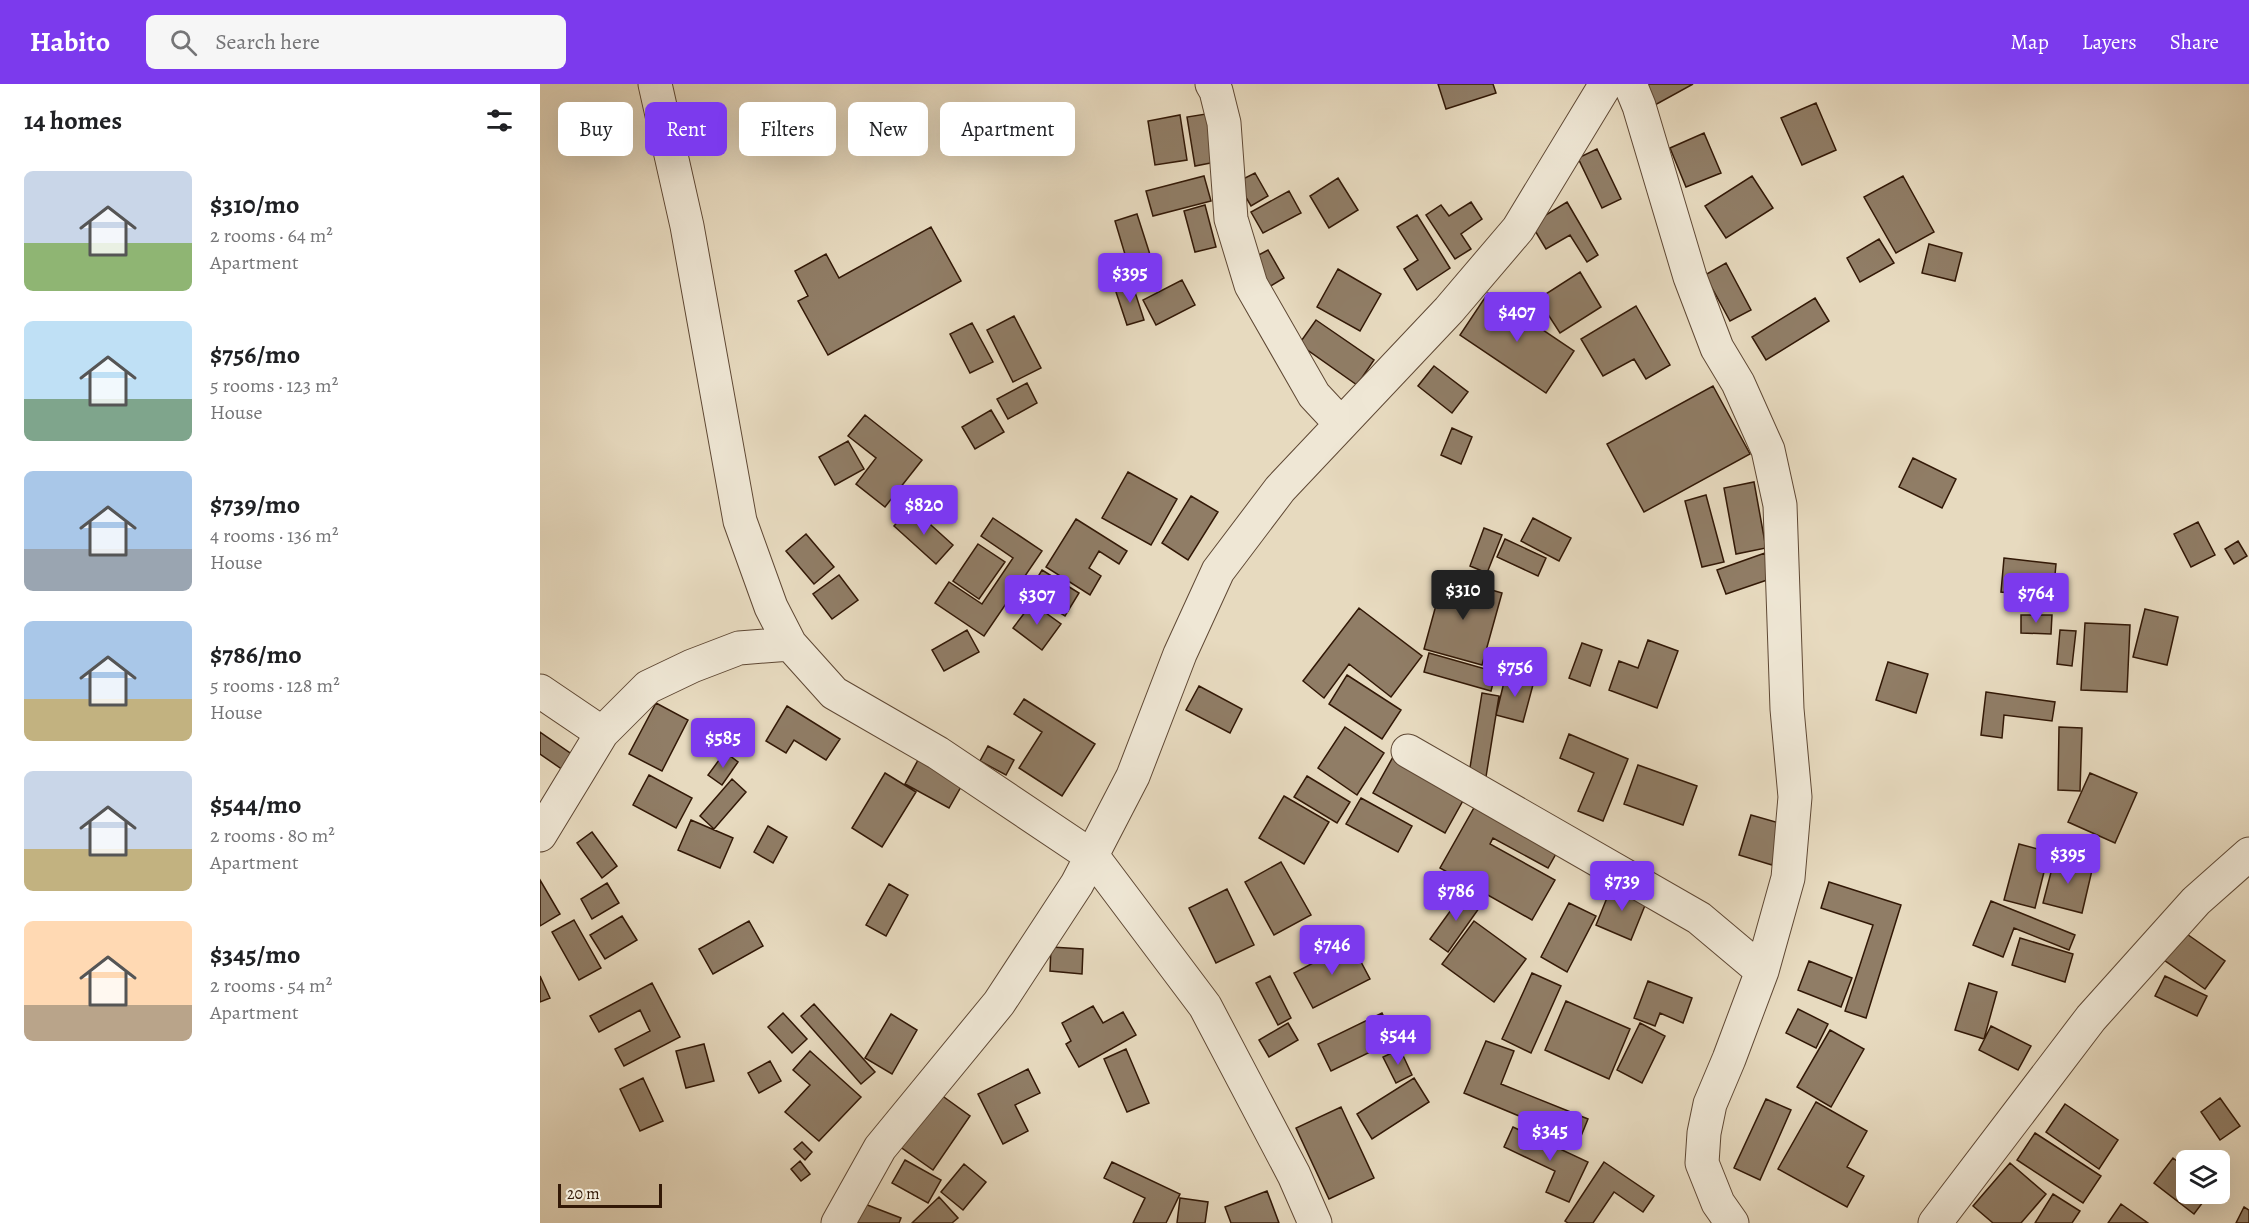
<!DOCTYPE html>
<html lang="en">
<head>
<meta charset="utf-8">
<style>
  body { margin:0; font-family:Alegreya,serif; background:#f6f6f6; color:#202124; height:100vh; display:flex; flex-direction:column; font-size:22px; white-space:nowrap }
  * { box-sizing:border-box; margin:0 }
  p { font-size:20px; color:#757577 }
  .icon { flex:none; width:33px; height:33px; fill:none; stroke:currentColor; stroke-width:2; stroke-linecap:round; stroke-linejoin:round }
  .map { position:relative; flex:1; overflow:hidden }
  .panel { display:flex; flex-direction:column; background:#fff; width:540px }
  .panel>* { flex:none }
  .hud { position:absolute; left:18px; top:18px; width:570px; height:54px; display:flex; gap:12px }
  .fabs { position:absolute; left:1636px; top:1066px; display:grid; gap:12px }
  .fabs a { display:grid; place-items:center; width:54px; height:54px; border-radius:9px; background:#fff; box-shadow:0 6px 24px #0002; font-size:30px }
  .scale { position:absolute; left:18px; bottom:15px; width:104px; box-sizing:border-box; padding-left:6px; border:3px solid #321806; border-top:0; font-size:16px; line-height:21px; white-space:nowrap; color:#321806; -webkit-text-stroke:4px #efe7d5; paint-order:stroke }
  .price { position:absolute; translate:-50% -51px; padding:0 14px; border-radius:6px; background:#7c3aed; color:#fff; font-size:20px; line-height:39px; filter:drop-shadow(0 2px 3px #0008) }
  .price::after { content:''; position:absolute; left:50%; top:36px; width:18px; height:14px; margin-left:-9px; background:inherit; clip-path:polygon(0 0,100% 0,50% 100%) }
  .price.on { background:#222; color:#fff }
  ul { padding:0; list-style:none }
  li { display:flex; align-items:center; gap:18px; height:150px; padding:0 24px }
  li span { display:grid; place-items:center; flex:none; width:168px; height:120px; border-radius:9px; color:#555 }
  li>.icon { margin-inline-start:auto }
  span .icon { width:72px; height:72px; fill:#fffc; stroke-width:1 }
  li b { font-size:26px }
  h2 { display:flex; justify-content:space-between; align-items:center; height:72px; padding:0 24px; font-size:26px }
  .pill { padding:0 21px; border-radius:9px; background:#fff; box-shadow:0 6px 24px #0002; font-size:21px; line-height:54px }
  .pill.on { background:#7c3aed; color:#fff }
  header { display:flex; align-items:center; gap:36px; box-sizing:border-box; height:84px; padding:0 30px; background:#7c3aed; color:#fff }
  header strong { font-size:28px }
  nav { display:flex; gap:33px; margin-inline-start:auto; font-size:21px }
  .search { width:420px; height:54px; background:#f6f6f6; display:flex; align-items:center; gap:15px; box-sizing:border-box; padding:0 21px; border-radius:9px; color:#757577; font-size:22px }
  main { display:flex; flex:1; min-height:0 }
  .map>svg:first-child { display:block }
  .building { fill:#907d66; stroke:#321806; stroke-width:1.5 }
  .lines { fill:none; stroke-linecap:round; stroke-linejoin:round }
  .minor-casing { stroke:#5f4834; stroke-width:35 }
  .minor { stroke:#efe7d5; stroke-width:33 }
</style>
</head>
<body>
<header>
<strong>Habito</strong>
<div class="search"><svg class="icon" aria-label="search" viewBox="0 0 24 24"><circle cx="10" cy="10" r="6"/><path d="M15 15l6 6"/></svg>Search here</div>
<nav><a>Map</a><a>Layers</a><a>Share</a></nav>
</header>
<main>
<section class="panel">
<h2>14 homes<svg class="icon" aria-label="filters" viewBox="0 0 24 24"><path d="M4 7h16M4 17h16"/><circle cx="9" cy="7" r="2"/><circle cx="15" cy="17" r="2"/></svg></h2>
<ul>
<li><span style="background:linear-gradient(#c9d6e8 60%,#8fb573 0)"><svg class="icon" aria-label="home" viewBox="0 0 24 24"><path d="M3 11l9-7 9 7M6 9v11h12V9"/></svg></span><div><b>$310/mo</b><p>2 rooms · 64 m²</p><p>Apartment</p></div></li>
<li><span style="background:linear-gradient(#bfe0f5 65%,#7fa58c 0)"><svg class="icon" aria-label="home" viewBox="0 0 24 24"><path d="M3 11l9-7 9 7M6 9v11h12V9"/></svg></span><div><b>$756/mo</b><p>5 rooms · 123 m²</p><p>House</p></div></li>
<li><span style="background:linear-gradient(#a9c7e8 65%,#9aa5b1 0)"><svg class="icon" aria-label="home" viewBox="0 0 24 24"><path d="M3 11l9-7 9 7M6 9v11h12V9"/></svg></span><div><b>$739/mo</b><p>4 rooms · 136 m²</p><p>House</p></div></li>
<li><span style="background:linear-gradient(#a9c7e8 65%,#c2b280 0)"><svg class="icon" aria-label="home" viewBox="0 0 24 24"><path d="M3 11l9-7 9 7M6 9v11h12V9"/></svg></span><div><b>$786/mo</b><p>5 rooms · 128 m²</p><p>House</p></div></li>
<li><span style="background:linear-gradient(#c9d6e8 65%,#c2b280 0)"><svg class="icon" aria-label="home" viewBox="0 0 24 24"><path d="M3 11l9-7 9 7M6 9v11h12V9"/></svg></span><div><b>$544/mo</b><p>2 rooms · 80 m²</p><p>Apartment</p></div></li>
<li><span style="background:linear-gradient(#ffd9b3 70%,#b9a48a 0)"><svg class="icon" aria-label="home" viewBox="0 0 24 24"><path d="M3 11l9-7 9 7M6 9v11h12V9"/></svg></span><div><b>$345/mo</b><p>2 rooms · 54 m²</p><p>Apartment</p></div></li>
</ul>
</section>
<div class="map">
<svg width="1709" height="1139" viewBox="0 0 1709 1139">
  <rect width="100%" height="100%" fill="#e7dabf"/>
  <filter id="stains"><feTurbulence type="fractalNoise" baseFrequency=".00333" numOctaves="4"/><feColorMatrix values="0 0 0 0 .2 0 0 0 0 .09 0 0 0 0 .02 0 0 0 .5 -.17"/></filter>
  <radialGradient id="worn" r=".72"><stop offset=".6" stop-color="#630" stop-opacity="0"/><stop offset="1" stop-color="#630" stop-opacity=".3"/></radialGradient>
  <path class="building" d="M 898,0 L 953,0 L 956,9 L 906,25 Z
    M 1103,0 L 1153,0 L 1115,21 Z
    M 1276,19 L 1296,66 L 1262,81 L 1241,34 Z
    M 672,29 L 681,77 L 655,82 L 647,33 Z
    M 640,31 L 647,76 L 615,81 L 608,37 Z
    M 1164,49 L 1181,89 L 1146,103 L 1130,64 Z
    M 1057,65 L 1081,115 L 1062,124 L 1038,74 Z
    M 715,89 L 728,112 L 711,122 L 697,98 Z
    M 664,92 L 671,117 L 613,132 L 606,107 Z
    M 1212,92 L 1233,124 L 1186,154 L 1165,122 Z
    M 1363,92 L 1394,148 L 1356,169 L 1324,113 Z
    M 798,94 L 818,126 L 789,144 L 770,112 Z
    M 749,107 L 761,129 L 723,149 L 711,128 Z
    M 931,118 L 942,135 L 921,150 L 931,165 L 915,175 L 886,131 L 901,121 L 909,132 Z
    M 1027,118 L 1058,171 L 1047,178 L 1030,151 L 1006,165 L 991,140 Z
    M 665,121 L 676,163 L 655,168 L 644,127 Z
    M 597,130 L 613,180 L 590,187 L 575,137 Z
    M 877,131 L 910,184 L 877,206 L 864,185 L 878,176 L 857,143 Z
    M 391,143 L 421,197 L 288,271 L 258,217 L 268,212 L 255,187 L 286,170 L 299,194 Z
    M 1339,155 L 1354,179 L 1320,198 L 1307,174 Z
    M 1389,160 L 1422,169 L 1415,197 L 1382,189 Z
    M 728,166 L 744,194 L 729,203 L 713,174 Z
    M 1186,179 L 1211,226 L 1190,237 L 1165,191 Z
    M 798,185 L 841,210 L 820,247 L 777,223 Z
    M 1040,188 L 1061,223 L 1020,249 L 998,215 Z
    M 642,196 L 655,221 L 616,241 L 603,216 Z
    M 592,199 L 604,236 L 587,241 L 575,205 Z
    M 948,209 L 1034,267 L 1006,309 L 920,251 Z
    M 1275,214 L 1289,237 L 1226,276 L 1212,253 Z
    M 1096,222 L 1130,281 L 1106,295 L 1094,275 L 1063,292 L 1041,255 Z
    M 474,232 L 501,284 L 473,298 L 447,246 Z
    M 776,236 L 834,276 L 817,301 L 759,260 Z
    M 432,239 L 453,278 L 430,289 L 410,250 Z
    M 894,282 L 928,308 L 912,329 L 878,302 Z
    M 487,299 L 497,319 L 468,335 L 457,315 Z
    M 1173,302 L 1210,370 L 1104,428 L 1067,360 Z
    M 451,326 L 464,348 L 435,365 L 422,343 Z
    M 325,331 L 382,376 L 345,423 L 316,400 L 336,374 L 308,352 Z
    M 912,344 L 932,353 L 921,380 L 901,371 Z
    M 308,357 L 324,385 L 295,401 L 279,373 Z
    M 1373,374 L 1416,395 L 1402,424 L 1359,403 Z
    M 588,388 L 637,415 L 611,461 L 562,434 Z
    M 1214,398 L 1226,464 L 1196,470 L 1184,404 Z
    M 1166,411 L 1184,478 L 1162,483 L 1145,417 Z
    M 651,412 L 678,428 L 648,476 L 622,459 Z
    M 371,423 L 413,461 L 396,480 L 354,442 Z
    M 453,434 L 502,467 L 444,552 L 395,519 L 409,498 L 442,520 L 473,474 L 441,452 Z
    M 993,434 L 1031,454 L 1019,477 L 981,457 Z
    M 536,435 L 587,467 L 579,480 L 559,467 L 549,484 L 561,492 L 550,511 L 506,483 Z
    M 1658,438 L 1675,471 L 1651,483 L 1634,450 Z
    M 944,444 L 962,451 L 947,489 L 930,482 Z
    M 266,450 L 294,483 L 274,500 L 246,467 Z
    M 965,455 L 1006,474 L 998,492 L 957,473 Z
    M 1698,457 L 1707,472 L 1694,480 L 1685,465 Z
    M 438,460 L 465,478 L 439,515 L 413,497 Z
    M 1225,469 L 1233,494 L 1186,510 L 1177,486 Z
    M 1464,474 L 1516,480 L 1513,513 L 1461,508 Z
    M 502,486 L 539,509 L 525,532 L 488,509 Z
    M 299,491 L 318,516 L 292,535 L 273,510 Z
    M 904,492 L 962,509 L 942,581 L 884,565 Z
    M 492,519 L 521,540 L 502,566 L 473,544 Z
    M 819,524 L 882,572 L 851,613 L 809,580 L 784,614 L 763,597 Z
    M 1605,525 L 1638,533 L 1627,581 L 1593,573 Z
    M 1481,531 L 1512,531 L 1511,550 L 1481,549 Z
    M 1545,539 L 1590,541 L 1587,608 L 1541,606 Z
    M 427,546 L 439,568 L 404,587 L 392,566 Z
    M 1520,546 L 1536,547 L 1532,582 L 1517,580 Z
    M 1108,556 L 1138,567 L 1117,624 L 1069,606 L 1079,577 L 1098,584 Z
    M 1042,559 L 1062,566 L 1050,602 L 1029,594 Z
    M 889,569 L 956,588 L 951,607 L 884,588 Z
    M 1348,578 L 1388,590 L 1376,629 L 1336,616 Z
    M 966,590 L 994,597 L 983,638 L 956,631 Z
    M 807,591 L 861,626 L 842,655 L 789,620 Z
    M 659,602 L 702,625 L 690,649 L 646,626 Z
    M 1446,608 L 1515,618 L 1512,637 L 1464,631 L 1462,654 L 1441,651 Z
    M 942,609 L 959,612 L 945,699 L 928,696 Z
    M 484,615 L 555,660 L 522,712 L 479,684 L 502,648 L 474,630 Z
    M 116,619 L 148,636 L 122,687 L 89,670 Z
    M 247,622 L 300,655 L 286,676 L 254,656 L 246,669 L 226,657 Z
    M 805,643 L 844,669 L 817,711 L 778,684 Z
    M 1519,643 L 1542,644 L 1540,707 L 1518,706 Z
    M 0,648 L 33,671 L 23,686 L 0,670 Z
    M 1029,650 L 1088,675 L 1063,737 L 1038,727 L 1054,689 L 1020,674 Z
    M 448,662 L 474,676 L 466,691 L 440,677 Z
    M 858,664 L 930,704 L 905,749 L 833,709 Z
    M 185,668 L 198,678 L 182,701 L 168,691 Z
    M 378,676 L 422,701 L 409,724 L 365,700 Z
    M 1098,681 L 1157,702 L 1143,741 L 1084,720 Z
    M 345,689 L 376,708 L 342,763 L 312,744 Z
    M 1550,689 L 1597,709 L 1575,759 L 1528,738 Z
    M 109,691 L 152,714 L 136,744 L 93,721 Z
    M 767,692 L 810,718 L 797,739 L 754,713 Z
    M 192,695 L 206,708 L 174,745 L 160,732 Z
    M 744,712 L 789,738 L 764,780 L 719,754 Z
    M 821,714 L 872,742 L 858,768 L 806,740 Z
    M 935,722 L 1017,768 L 1008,784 L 953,754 L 950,760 L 1015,796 L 992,836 L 900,784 Z
    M 1211,731 L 1243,740 L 1232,781 L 1199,771 Z
    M 151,736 L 193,754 L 180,784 L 138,766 Z
    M 228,742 L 247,753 L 233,779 L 214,768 Z
    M 52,748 L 77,782 L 62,794 L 37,759 Z
    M 1479,760 L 1509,768 L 1495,824 L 1464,816 Z
    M 1515,773 L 1553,782 L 1542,829 L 1503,819 Z
    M 741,778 L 771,831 L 734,851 L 705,798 Z
    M 0,796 L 20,830 L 0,842 Z
    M 1289,798 L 1361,821 L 1326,934 L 1305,927 L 1333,841 L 1281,824 Z
    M 67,799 L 79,819 L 52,835 L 41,815 Z
    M 1073,799 L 1108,814 L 1091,856 L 1056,841 Z
    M 349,800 L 368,811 L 346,852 L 326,841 Z
    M 687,805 L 714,861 L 676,879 L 649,824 Z
    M 924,808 L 942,820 L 908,868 L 890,855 Z
    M 1451,817 L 1535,851 L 1529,866 L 1474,844 L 1463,873 L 1433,861 Z
    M 1029,819 L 1056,832 L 1027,888 L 1001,873 Z
    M 82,832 L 97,856 L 65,875 L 50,851 Z
    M 34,836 L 61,884 L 39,896 L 12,848 Z
    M 209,837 L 223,862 L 173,890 L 159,865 Z
    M 934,837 L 986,875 L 954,918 L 902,880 Z
    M 1644,848 L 1685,877 L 1665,905 L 1624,876 Z
    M 1480,854 L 1533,870 L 1525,898 L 1472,881 Z
    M 811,859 L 830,895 L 773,924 L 754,889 Z
    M 511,863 L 543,865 L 542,890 L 510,887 Z
    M 1269,877 L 1312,894 L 1301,923 L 1258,906 Z
    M 992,889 L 1021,902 L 991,969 L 962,955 Z
    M 0,892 L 10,914 L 0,918 Z
    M 730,892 L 751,934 L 738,941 L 716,899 Z
    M 1625,892 L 1667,912 L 1657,932 L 1615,912 Z
    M 1108,897 L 1152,914 L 1143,939 L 1120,929 L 1115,942 L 1094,934 Z
    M 112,899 L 140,953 L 84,982 L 75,965 L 110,947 L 100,926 L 59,948 L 50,932 Z
    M 1429,899 L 1457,908 L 1444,955 L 1415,946 Z
    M 1026,917 L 1090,945 L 1069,995 L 1005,966 Z
    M 274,920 L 335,988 L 321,1000 L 261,932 Z
    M 553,922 L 563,939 L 583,928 L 596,951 L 539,983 L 526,960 L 531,957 L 522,939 Z
    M 1258,925 L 1288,940 L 1276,964 L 1246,949 Z
    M 243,929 L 267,955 L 252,969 L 228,943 Z
    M 842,929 L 855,956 L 791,987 L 778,960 Z
    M 351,930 L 377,946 L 352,990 L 325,974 Z
    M 748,939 L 758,956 L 729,973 L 719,956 Z
    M 1100,939 L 1125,952 L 1102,999 L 1077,986 Z
    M 1451,942 L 1491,962 L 1478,986 L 1439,966 Z
    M 1290,946 L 1324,965 L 1291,1023 L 1257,1003 Z
    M 946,957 L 974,967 L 961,1000 L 1048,1035 L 1039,1057 L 924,1009 Z
    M 164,960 L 174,997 L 146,1004 L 136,967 Z
    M 586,965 L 609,1019 L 587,1028 L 564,975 Z
    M 860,965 L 872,991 L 856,999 L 843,973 Z
    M 270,967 L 321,1013 L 279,1057 L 245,1028 L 270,1001 L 253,986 Z
    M 230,977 L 241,997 L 219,1009 L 208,989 Z
    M 488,985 L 500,1009 L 475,1021 L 488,1047 L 463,1060 L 438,1010 Z
    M 103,994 L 123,1037 L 100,1047 L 80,1005 Z
    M 874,994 L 889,1018 L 832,1055 L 817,1030 Z
    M 397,1008 L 430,1032 L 393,1086 L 359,1062 Z
    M 1680,1014 L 1700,1042 L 1680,1056 L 1661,1028 Z
    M 1226,1015 L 1251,1026 L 1220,1096 L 1194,1084 Z
    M 1276,1018 L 1327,1047 L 1307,1083 L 1324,1092 L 1307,1123 L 1238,1085 Z
    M 1525,1020 L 1578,1056 L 1559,1085 L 1506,1048 Z
    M 801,1023 L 834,1094 L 789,1115 L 756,1044 Z
    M 973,1043 L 1048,1078 L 1029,1118 L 1006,1108 L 1015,1087 L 964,1063 Z
    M 1495,1049 L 1561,1092 L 1543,1119 L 1477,1076 Z
    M 262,1058 L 272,1068 L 265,1076 L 254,1065 Z
    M 1633,1074 L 1647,1085 L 1647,1110 L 1669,1110 L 1654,1130 L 1614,1099 Z
    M 365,1076 L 401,1096 L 388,1119 L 352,1099 Z
    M 260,1077 L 270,1090 L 261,1097 L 251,1085 Z
    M 572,1078 L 640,1110 L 626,1139 L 593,1139 L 605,1114 L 564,1094 Z
    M 1064,1078 L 1114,1112 L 1103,1128 L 1074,1108 L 1053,1139 L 1028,1139 L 1025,1137 Z
    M 1470,1079 L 1506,1110 L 1481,1139 L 1453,1139 L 1433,1122 Z
    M 424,1080 L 446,1098 L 423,1126 L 401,1108 Z
    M 727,1107 L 739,1139 L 691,1139 L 685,1123 Z
    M 1513,1110 L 1540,1127 L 1532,1139 L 1495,1139 Z
    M 399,1113 L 418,1134 L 412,1139 L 372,1139 Z
    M 640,1114 L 668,1118 L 665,1139 L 637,1139 Z
    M 317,1117 L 361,1134 L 359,1139 L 308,1139 Z
    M 1581,1120 L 1608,1139 L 1568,1139 Z
    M 1704,1123 L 1709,1126 L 1709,1139 L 1696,1139 Z"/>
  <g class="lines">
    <g class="minor-casing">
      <path id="minor" d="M 115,0 L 147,142 L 200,437 L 231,523 L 250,560 L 294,609 L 398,669 L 553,773 L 665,922 L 754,1091 L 775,1139
        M 672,0 L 676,7 L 684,39 L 691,135 L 711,201 L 774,311 L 801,340
        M 1090,0 L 1099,22 L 1150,193 L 1177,264 L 1198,299 L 1228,366 L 1240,421 L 1247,625 L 1255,713 L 1248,794 L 1222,887 L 1189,975 L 1170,1020 L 1164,1049 L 1162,1079 L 1178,1119 L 1192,1139
        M 0,607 L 62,649
        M 868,667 L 1159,834 L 1222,887
        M 0,751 L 62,649 L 108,603 L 152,582 L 199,564 L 250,560
        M 298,1139 L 340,1064 L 459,919 L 537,800 L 593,692 L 640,570 L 678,487 L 740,405 L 909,226 L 978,145 L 1066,0
        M 1395,1139 L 1551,934 L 1656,817 L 1709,770"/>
    </g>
    <use href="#minor" class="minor"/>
  </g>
  <rect width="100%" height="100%" filter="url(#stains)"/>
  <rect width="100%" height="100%" fill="url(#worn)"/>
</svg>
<div class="fabs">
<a><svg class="icon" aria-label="layers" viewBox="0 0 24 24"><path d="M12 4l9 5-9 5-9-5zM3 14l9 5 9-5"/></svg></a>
</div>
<div class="scale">20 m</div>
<b class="price" style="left:590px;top:220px">$395</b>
<b class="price" style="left:977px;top:259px">$407</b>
<b class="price" style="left:384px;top:452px">$820</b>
<b class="price on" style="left:923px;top:537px">$310</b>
<b class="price" style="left:1496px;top:540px">$764</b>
<b class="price" style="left:497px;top:542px">$307</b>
<b class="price" style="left:975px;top:614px">$756</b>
<b class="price" style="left:183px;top:685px">$585</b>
<b class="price" style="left:1528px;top:801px">$395</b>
<b class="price" style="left:1082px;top:828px">$739</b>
<b class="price" style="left:916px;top:838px">$786</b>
<b class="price" style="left:792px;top:892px">$746</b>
<b class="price" style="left:858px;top:982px">$544</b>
<b class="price" style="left:1010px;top:1078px">$345</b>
<div class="hud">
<a class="pill">Buy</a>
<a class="pill on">Rent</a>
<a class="pill">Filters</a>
<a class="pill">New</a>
<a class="pill">Apartment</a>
</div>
</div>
</main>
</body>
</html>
